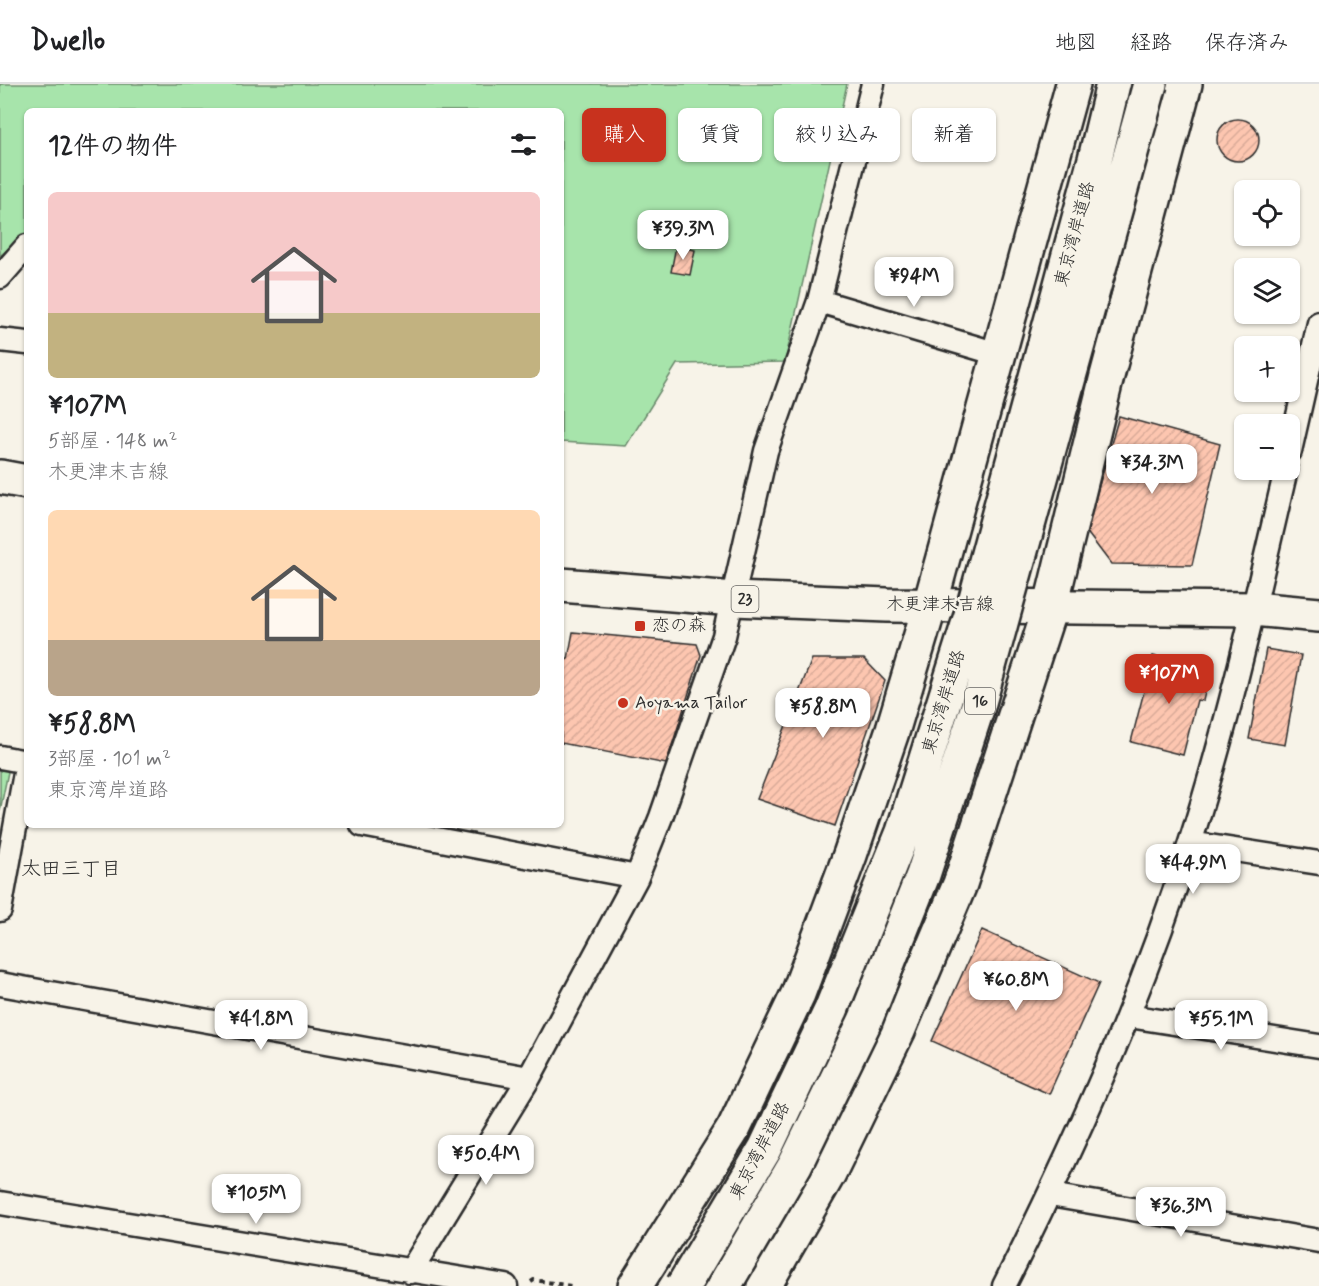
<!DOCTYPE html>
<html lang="ja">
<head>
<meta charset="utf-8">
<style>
  body { margin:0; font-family:Mynerve,"Klee One",sans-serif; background:#f6f6f6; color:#202124; height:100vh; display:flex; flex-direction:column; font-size:22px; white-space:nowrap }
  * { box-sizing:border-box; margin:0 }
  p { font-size:20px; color:#757577 }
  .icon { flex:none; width:33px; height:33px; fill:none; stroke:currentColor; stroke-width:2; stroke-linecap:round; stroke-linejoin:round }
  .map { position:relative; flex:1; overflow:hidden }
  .sheet { position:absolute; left:24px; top:24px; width:540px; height:720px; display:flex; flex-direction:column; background:#fff; border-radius:9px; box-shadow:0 2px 4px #0004 }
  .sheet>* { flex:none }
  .hud { position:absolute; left:582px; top:24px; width:570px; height:54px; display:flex; gap:12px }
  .fabs { position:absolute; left:1234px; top:96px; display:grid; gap:12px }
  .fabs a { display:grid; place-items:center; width:66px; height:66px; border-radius:9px; background:#fff; box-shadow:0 2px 4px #0004; font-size:30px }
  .price { position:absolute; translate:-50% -51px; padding:0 14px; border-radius:12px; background:#fff; color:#222; font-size:20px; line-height:39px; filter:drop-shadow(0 2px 3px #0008) }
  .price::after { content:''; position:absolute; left:50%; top:36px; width:18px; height:14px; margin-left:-9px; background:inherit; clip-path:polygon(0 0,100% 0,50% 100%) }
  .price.on { background:#c8321e; color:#fff }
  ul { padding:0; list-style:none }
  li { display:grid; align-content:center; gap:12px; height:318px; padding:0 24px }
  li span { display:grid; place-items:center; height:186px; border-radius:9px; color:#555 }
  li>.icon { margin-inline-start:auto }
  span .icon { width:108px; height:108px; fill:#fffc; stroke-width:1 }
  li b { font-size:26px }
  h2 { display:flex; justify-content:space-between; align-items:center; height:72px; padding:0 24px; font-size:26px }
  .tag { padding:0 21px; border-radius:9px; background:#fff; box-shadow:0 2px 4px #0004; font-size:21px; line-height:54px }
  .tag.on { background:#c8321e; color:#fff }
  header { display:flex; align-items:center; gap:36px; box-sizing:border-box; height:84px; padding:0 30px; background:#fff; border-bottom:2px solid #e0e0e0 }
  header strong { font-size:28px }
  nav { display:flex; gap:33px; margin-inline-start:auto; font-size:21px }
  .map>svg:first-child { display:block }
  .park { fill:#a7e4ab; stroke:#69886b; stroke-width:1.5 }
  .building { fill:url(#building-hatch); stroke:#2b2b2b; stroke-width:1.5 }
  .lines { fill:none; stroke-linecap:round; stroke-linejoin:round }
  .street-casing { stroke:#2b2b2b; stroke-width:27 }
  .primary-casing { stroke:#2b2b2b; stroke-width:38 }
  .highway-casing { stroke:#2b2b2b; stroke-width:38 }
  .path { stroke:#2b2b2b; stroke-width:4; stroke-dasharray:4.5 4.5; stroke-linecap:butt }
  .street { stroke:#f7f3e8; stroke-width:22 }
  .primary { stroke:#f7f3e8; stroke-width:33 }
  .highway { stroke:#f7f3e8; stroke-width:33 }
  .highway-bridge-casing { stroke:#2b2b2b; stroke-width:38; stroke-linecap:butt }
  .highway-bridge { stroke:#f7f3e8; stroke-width:33 }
  .poi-dot { fill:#c8321e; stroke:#f7f3e8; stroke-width:2 }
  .labels { text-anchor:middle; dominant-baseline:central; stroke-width:5; stroke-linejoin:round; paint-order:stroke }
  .shield { fill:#f7f3e8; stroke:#686764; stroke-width:1.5 }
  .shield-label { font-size:16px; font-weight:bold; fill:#2b2b2b }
  .street-label { font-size:18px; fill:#2b2b2b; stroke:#f7f3e8 }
  .poi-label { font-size:18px; fill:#2b2b2b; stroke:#f7f3e8; text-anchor:start }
  .neighbourhood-label { font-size:20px; fill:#2b2b2b; stroke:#f7f3e8 }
</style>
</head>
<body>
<header>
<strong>Dwello</strong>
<nav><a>地図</a><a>経路</a><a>保存済み</a></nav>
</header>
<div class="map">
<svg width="1319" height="1202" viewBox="0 0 1319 1202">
  <defs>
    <pattern id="building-hatch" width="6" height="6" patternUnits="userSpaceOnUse" patternTransform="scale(1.5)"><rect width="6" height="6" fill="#fdc6b0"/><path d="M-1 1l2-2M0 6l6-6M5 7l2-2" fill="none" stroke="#d9aa98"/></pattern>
  </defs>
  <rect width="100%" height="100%" fill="#f7f3e8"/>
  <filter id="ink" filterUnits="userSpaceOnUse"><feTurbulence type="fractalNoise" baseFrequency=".0167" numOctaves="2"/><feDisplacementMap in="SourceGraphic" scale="12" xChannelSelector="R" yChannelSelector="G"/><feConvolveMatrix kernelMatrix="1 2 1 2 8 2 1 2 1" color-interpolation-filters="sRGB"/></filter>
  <g filter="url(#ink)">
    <path class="park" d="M 0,0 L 847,0 L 785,278 L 677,280 L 626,362 L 561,358 L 561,27 L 27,27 L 27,148 L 0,172 Z
      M 0,677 L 9,683 L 0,727 Z"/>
    <path class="building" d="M1217 56a21 21 0 1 1 42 0a21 21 0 1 1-42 0Z
      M 676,162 L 695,166 L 690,191 L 671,188 Z
      M 1119,332 L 1220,360 L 1192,481 L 1111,480 L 1086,447 Z
      M 573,548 L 697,560 L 701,571 L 666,680 L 561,659 L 561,578 L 568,575 Z
      M 1266,565 L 1301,571 L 1285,661 L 1249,655 Z
      M 1153,572 L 1210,586 L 1203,617 L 1197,616 L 1183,671 L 1131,658 Z
      M 812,575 L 864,575 L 885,597 L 835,742 L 757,715 Z
      M 982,846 L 1099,899 L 1049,1010 L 932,957 Z"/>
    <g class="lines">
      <g class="street-casing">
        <path id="street" d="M 0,193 L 27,162
          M 819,217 L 998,270
          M 0,256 L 27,259
          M 1290,367 L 1319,239
          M 0,673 L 27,678
          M 362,741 L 637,793
          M 1190,759 L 1319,779
          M 0,826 L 27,678
          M 0,900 L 529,994
          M 1129,932 L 1319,962
          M 1050,1111 L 1319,1157
          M 0,1119 L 506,1202
          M 410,1188 L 529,994 L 637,793 L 661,733 L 724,552 L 766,367 L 819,217 L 873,0
          M 1004,1202 C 1076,1059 1142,912 1190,759 C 1229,637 1257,510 1286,386"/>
      </g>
      <g class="primary-casing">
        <path id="primary" d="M 0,393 L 27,398
          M 561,501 L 734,515 L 887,521 L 1253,525 L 1319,531"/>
      </g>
      <g class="highway-casing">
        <path id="highway" d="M 635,1202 L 734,1044 L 798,910 L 850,771 L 893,645 L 930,521 L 1073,0
          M 764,1202 L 829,1089 L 898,947 L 960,800 L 1051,521 L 1107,292 L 1185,0"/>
      </g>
      <path class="path" d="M 531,1198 L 534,1196 L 571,1202"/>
      <use href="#street" class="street"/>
      <use href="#primary" class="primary"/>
      <use href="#highway" class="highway"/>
      <g class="highway-bridge-casing">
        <path id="highway-bridge" d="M 683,1202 L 765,1065 L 831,926 L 903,748 L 973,525 L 1095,75 L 1113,0
          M 724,1202 L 795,1081 L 865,937 L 923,791 L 978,622 L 1150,0"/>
      </g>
      <use href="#highway-bridge" class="highway-bridge"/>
    </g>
  </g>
  <g class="poi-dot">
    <rect x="634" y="536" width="12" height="12" rx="3"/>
    <circle cx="623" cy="619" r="6"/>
  </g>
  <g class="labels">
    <g class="shield">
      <rect x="731.5" y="502" width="27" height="26" rx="4.5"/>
      <rect x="965" y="604" width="30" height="26" rx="4.5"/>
    </g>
    <g class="shield-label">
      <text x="745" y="515">23</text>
      <text x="980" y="617">16</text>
    </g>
    <g class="street-label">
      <text transform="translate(1075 150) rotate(-75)">東京湾岸道路</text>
      <text x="940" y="521">木更津末吉線</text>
      <text transform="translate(944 618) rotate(-73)">東京湾岸道路</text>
      <text transform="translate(760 1067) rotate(-62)">東京湾岸道路</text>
    </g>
    <g class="poi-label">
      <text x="652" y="542">恋の森</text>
      <text x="635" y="619">Aoyama Tailor</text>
    </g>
    <g class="neighbourhood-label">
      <text x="71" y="785">太田三丁目</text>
    </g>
  </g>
</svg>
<div class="fabs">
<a><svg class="icon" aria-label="locate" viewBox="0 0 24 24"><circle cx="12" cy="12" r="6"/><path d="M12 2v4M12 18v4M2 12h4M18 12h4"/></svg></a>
<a><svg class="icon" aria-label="layers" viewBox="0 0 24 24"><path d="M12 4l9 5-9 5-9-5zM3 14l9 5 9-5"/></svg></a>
<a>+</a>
<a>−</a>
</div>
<b class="price" style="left:683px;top:177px">¥39.3M</b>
<b class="price" style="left:914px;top:224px">¥94M</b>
<b class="price" style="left:1152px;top:411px">¥34.3M</b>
<b class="price on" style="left:1169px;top:621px">¥107M</b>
<b class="price" style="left:823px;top:655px">¥58.8M</b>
<b class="price" style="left:1193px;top:811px">¥44.9M</b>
<b class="price" style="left:1016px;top:928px">¥60.8M</b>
<b class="price" style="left:261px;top:967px">¥41.8M</b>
<b class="price" style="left:1221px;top:967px">¥55.1M</b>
<b class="price" style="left:486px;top:1102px">¥50.4M</b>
<b class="price" style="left:256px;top:1141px">¥105M</b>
<b class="price" style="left:1181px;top:1154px">¥36.3M</b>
<div class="hud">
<a class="tag on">購入</a>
<a class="tag">賃貸</a>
<a class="tag">絞り込み</a>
<a class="tag">新着</a>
</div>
<section class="sheet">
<h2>12件の物件<svg class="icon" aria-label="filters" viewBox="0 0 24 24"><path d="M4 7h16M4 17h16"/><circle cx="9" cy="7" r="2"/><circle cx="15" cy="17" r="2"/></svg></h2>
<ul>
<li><span style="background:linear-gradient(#f6c9c9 65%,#c2b280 0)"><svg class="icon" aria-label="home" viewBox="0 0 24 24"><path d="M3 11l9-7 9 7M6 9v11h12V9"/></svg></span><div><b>¥107M</b><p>5部屋 · 148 m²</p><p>木更津末吉線</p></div></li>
<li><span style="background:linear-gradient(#ffd9b3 70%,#b9a48a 0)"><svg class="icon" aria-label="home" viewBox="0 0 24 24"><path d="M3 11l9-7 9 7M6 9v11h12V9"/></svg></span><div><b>¥58.8M</b><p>3部屋 · 101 m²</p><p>東京湾岸道路</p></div></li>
</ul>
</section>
</div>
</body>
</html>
